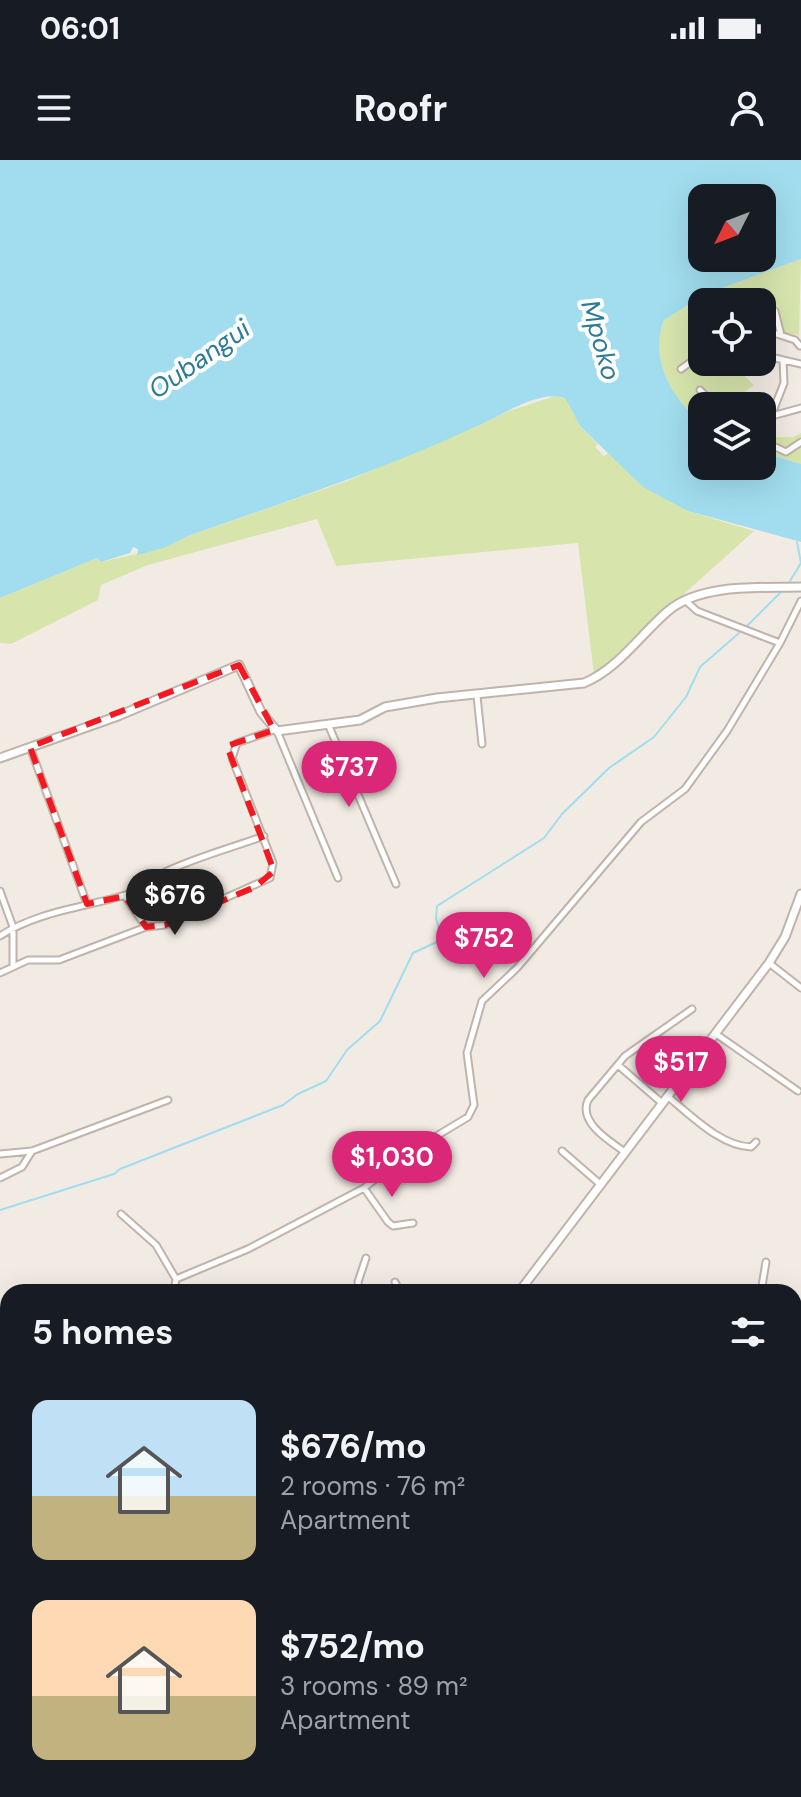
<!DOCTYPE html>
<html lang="en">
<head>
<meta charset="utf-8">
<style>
  body { margin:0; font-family:"DM Sans",sans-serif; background:#242831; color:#f1f3f6; height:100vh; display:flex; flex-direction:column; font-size:30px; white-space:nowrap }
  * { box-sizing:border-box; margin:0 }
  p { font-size:26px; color:#9ea1a6 }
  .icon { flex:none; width:44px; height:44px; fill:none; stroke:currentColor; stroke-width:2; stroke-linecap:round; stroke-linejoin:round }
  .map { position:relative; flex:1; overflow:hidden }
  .panel { position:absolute; left:0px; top:1124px; width:802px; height:514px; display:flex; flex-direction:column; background:#171b24; border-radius:24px 24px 0 0; box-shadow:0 8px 32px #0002 }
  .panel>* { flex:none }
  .needle { width:52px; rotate:228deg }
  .tools { position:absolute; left:688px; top:24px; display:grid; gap:16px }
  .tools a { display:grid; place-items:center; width:88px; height:88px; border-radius:16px; background:#171b24; box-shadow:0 8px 32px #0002; font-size:40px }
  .price { position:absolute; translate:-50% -68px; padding:0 18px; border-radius:28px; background:#db2777; color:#fff; font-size:26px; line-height:52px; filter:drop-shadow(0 2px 4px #0008) }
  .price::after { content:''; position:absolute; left:50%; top:48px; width:24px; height:18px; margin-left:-12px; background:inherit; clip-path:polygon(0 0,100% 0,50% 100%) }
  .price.selected { background:#222; color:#fff }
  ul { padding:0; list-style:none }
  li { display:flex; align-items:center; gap:24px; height:200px; padding:0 32px }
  li span { display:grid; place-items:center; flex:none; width:224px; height:160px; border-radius:16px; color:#555 }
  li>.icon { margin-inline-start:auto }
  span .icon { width:96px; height:96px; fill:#fffc; stroke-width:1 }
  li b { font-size:34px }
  h2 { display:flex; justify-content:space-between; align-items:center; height:96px; padding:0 32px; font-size:34px }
  .status { display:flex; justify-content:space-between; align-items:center; height:56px; padding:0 40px; background:#171b24; direction:ltr }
  .status svg { height:22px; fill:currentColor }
  header { display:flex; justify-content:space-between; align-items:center; height:104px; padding:0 32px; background:#171b24; font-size:36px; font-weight:700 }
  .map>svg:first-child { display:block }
  .green { fill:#d7e5ad }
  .water { fill:#a1ddee; fill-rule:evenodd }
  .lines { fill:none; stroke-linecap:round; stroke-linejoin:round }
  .stream { stroke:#a1ddee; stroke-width:2 }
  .minor-casing { stroke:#c0b4aa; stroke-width:9 }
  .tertiary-casing { stroke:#c0b4aa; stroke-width:11 }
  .secondary-casing { stroke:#d4b897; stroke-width:12 }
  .primary-casing { stroke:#e0a364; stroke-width:13 }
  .minor { stroke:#fff; stroke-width:5 }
  .tertiary { stroke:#fff; stroke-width:7 }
  .secondary { stroke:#fde4c3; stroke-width:8 }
  .primary { stroke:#fbca93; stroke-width:9 }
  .marked { fill:none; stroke:#f41921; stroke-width:6; stroke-dasharray:16 10; stroke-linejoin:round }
  .labels { text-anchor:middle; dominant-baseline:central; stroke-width:8; stroke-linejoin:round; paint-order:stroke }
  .water-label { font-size:26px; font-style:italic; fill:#2c7c95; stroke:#fff }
</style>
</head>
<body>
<div class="status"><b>06:01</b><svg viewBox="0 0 49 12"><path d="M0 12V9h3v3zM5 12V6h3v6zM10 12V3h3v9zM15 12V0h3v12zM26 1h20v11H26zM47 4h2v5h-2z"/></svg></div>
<header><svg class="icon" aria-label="menu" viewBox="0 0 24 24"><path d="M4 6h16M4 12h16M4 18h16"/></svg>Roofr<svg class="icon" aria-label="person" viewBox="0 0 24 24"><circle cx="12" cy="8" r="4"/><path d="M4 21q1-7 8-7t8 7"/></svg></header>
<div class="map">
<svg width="801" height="1637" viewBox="0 0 801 1637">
  <rect width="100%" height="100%" fill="#f2ebe4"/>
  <path class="green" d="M 801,99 L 799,175 L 762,169 L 762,142 L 702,142 L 702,202 L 730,202 L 754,225 L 726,246 L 702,246 L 702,262 C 671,239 649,199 664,160 L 706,134 Z
    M 555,236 L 567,239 L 580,266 L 598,284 L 595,287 L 604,296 L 608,293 L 688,351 L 754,371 L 594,515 L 578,383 L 336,406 L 317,359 L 148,405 L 101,425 L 98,440 L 11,484 L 0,483 L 0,438 L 97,398 L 101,402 L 163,388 L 188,376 L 347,321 L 509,251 Z
    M 801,273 L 801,304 L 762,292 L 762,277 L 793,277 Z"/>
  <path class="water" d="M 0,0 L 801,0 L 801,99 L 706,134 L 664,160 C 649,198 671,239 702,262 L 702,306 L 762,306 L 762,292 L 801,304 L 801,382 L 688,351 L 643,327 L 580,266 L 566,239 C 546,229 510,250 492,259 C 394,306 291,340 188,376 L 164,388 L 137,395 L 138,389 L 133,387 L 130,393 L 101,402 L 97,398 L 0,438 ZM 702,38 L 762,38 L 762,98 L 702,98 Z"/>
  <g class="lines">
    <path class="stream" d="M 790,421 L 801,403 L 797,382
      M 746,467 L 784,429
      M 0,1050 L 114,1014 L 120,1009 L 283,945 L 298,934 L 326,921 L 347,890 L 380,861 L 413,793 L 439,781 L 442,776 L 436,759 L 437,746 L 544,678 L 562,654 L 609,608 L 654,577 L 686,537 L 700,507 L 739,473"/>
    <g class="minor-casing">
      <path id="minor" d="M 775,151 L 781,175
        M 762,169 L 795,180 L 800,186
        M 762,195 L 801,204
        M 681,209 L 702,194
        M 700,230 L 713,243 L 733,246
        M 762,254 L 771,256 L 784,223 L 783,200
        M 772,256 L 801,248
        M 769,284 L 786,292 L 801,282
        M 686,441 L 697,451 L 780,483
        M 477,536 L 482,584
        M 328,564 L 396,724
        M 277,571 L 338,718
        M 30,587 L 87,744
        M 0,731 L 13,767 L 13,806
        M 125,736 L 146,767
        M 0,776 C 38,751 87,747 129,734 C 144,730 152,718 165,712 C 197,697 231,688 264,676
        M 769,803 L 801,828
        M 0,813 L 28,800 L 59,800 L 146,767 L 165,765 L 270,718 L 273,703 L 232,598 L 237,583 L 274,570
        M 716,874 L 798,931
        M 618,905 L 662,943
        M 667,936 C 691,955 720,986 751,987 L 756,982
        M 562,991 L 600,1024
        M 625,992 C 609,981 578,962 588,940 L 625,896 L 692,849
        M 0,994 L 32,991 L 168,940
        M 0,1018 L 22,1007 L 32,991
        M 364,1028 L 388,1062 L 393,1066 L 413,1063
        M 121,1054 L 156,1085 L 176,1119
        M 395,1122 L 400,1132
        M 174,1132 L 176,1119 L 248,1089 L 364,1028 L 410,992 L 468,957 L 474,945 L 467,893 L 482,841 L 517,808 L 641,662 L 685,629 L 727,571 L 780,483 L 801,441
        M 360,1132 L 358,1122 L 366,1098
        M 761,1132 L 766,1102
        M 794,1291 L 801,1291
        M 8,1351 L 8,1355
        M 0,1369 L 8,1371
        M 794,1418 L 801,1419
        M 260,1630 L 260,1637
        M 646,1630 L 684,1637 L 780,1630
        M 429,1631 L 598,1630"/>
    </g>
    <g class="tertiary-casing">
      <path id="tertiary" d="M 0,598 L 118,556 L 239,505 L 261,552 L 277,571 L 360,560 L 385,547 L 437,538 L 584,523 C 618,509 641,474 668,451 C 701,423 761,428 801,427
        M 519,1132 L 769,803 L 785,777 L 801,734"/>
    </g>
    <g class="secondary-casing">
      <path id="secondary" d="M 794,1452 L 798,1637"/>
    </g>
    <g class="primary-casing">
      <path id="primary" d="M 794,1219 L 801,1219
        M 0,1237 L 8,1237"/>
    </g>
    <use href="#minor" class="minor"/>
    <use href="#tertiary" class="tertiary"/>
    <use href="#secondary" class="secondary"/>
    <use href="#primary" class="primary"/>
  </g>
  <path class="marked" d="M 239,505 L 274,570 L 227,586 L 274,711 L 255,727 L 165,765 L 146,767 L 125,736 L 87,744 L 30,587 Z"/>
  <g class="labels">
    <g class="water-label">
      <text transform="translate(601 180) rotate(74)">Mpoko</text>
      <text transform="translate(199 199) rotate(-35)">Oubangui</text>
    </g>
  </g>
</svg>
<div class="tools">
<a><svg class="needle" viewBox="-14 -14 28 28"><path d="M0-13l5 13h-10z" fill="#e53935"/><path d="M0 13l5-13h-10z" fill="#9ea1a6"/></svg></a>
<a><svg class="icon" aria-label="locate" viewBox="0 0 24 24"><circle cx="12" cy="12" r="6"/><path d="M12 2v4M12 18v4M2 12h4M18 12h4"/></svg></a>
<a><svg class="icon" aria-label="layers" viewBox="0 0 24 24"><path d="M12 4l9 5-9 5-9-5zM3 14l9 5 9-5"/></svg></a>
</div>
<b class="price" style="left:349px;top:649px">$737</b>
<b class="price selected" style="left:175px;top:777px">$676</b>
<b class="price" style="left:484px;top:820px">$752</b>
<b class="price" style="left:681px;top:944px">$517</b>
<b class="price" style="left:392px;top:1039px">$1,030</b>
<section class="panel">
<h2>5 homes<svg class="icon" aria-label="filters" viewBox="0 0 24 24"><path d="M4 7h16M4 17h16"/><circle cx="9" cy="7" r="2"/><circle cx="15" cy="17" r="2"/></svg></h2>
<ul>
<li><span style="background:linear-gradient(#bfe0f5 60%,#c2b280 0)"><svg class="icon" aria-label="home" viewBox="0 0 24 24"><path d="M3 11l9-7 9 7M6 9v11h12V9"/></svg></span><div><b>$676/mo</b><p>2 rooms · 76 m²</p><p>Apartment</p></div></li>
<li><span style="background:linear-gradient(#ffd9b3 60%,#c2b280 0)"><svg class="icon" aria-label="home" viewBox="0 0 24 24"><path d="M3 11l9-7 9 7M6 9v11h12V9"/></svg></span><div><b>$752/mo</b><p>3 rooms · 89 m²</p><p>Apartment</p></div></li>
</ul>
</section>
</div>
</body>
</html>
